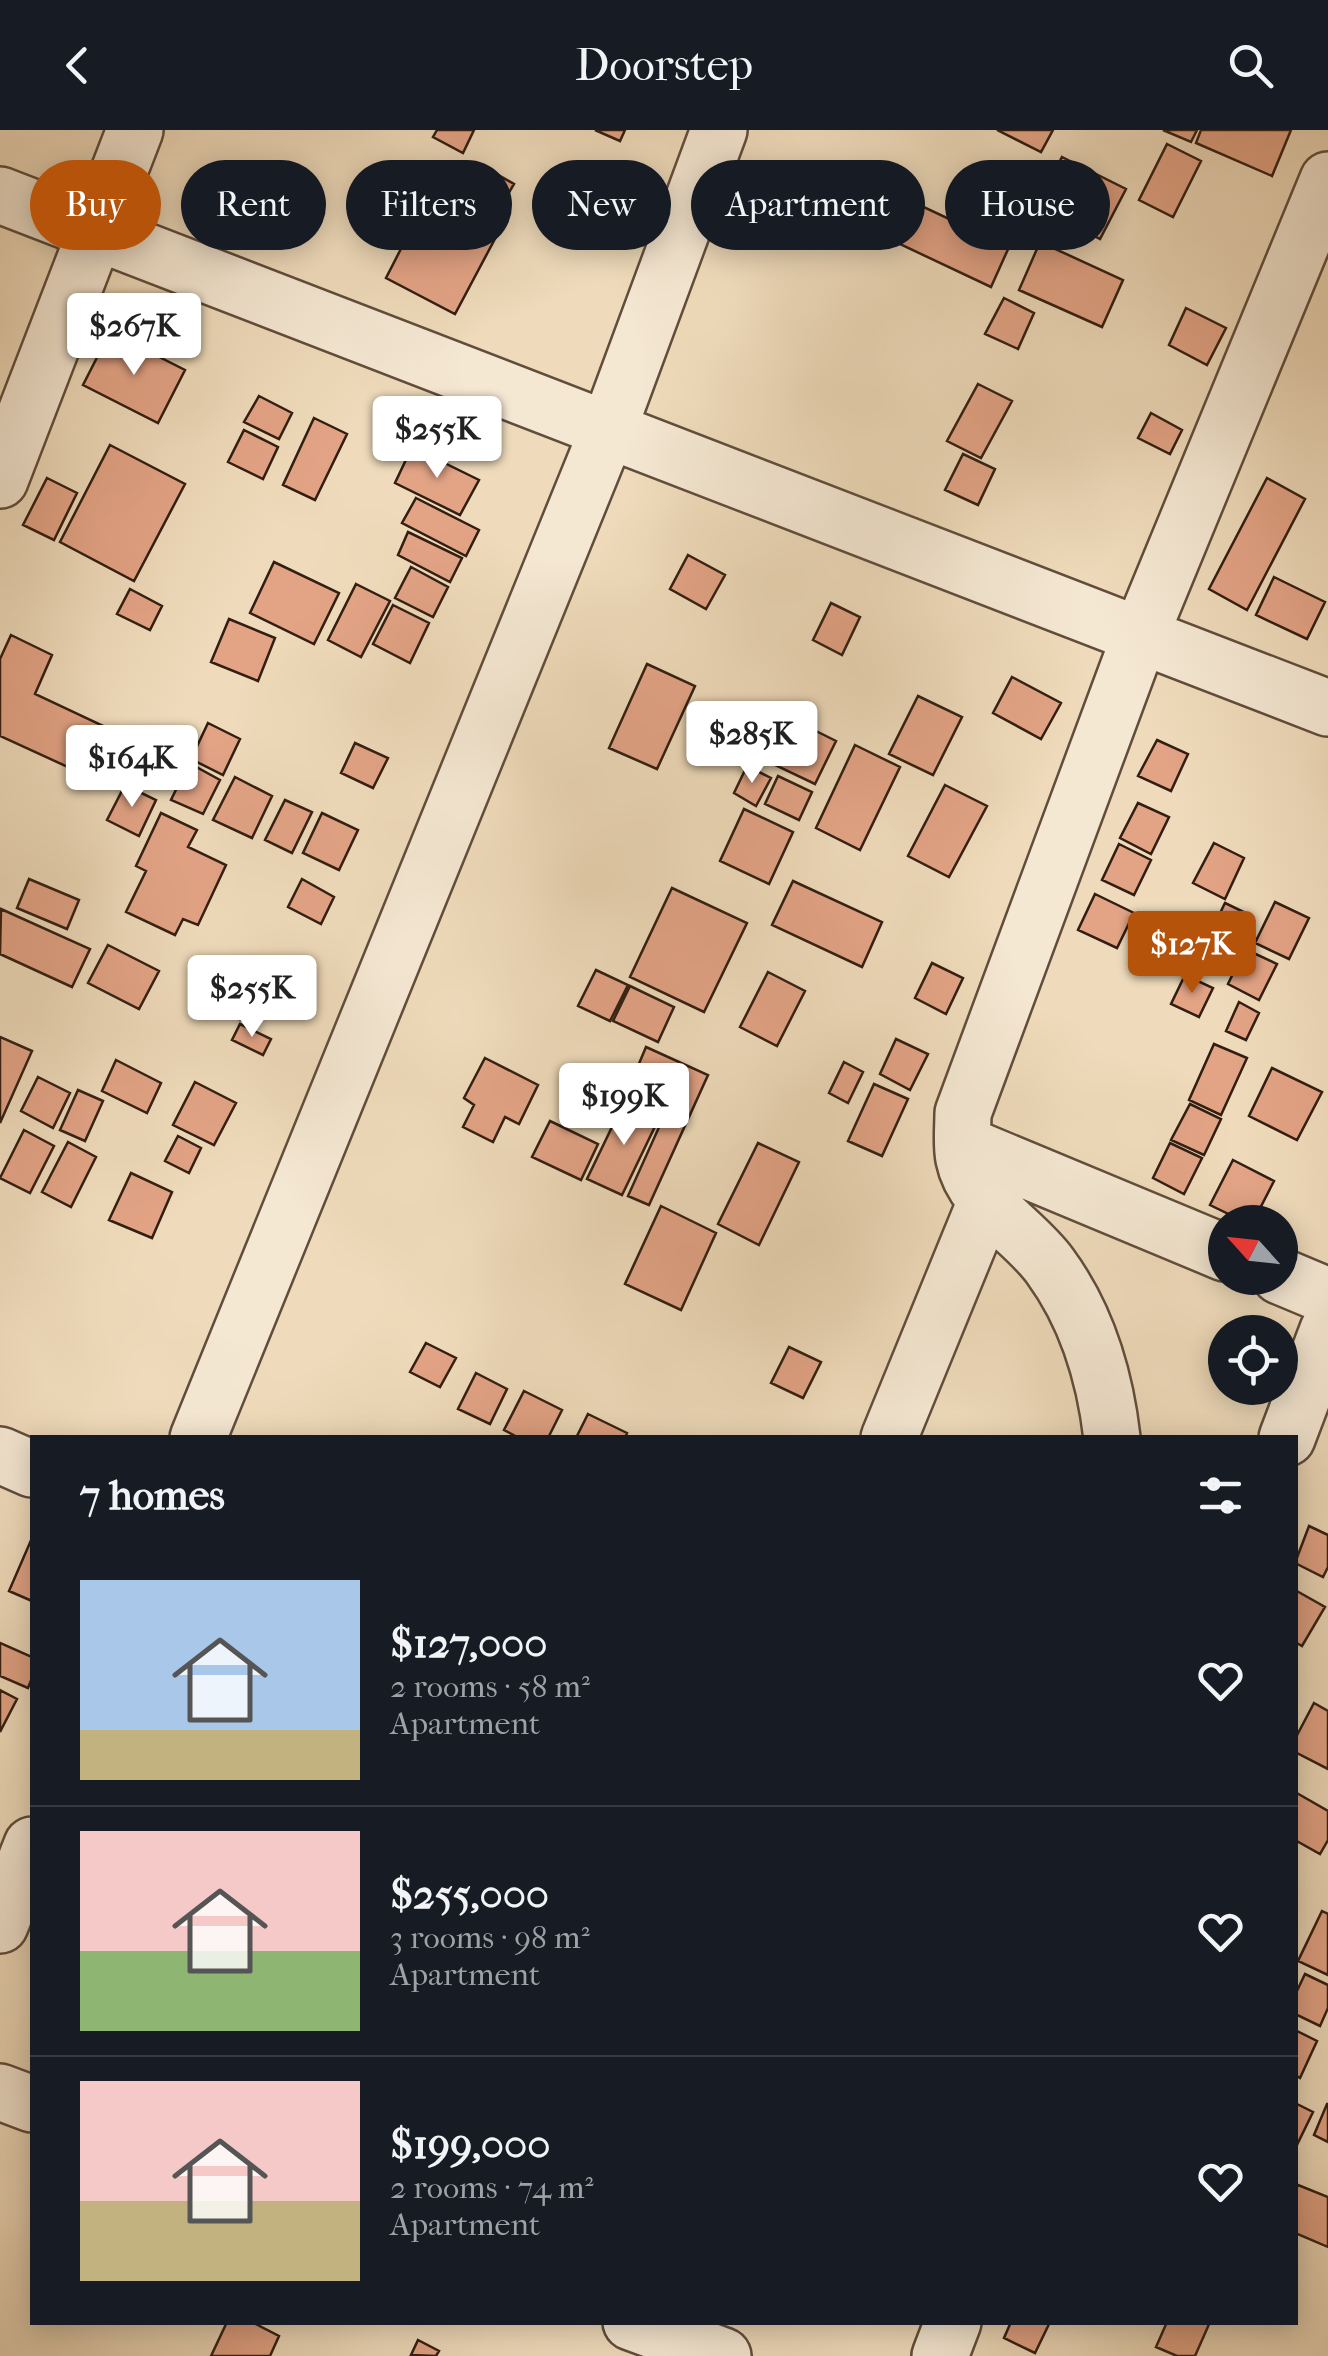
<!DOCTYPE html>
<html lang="en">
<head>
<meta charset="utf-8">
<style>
  body { margin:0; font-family:"IM FELL French Canon",serif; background:#242831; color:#f1f3f6; height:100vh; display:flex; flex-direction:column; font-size:38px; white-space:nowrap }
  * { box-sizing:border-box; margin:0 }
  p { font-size:32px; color:#9ea1a6 }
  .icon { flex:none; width:55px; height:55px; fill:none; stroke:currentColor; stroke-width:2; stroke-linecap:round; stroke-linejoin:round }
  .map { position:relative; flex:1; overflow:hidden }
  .details { position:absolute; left:30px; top:1305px; width:1268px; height:890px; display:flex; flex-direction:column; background:#171b24; border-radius:0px; box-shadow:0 5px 25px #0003 }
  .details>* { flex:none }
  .hud { position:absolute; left:30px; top:30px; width:1270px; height:90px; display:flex; gap:20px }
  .needle { width:65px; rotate:297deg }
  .tools { position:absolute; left:1208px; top:1075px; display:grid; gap:20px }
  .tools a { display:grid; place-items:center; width:90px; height:90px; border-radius:50%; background:#171b24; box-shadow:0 5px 25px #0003; font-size:50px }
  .price { position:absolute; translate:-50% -85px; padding:0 22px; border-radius:10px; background:#fff; color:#222; font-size:32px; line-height:65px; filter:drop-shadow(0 2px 5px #0008) }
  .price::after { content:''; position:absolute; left:50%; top:60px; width:30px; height:22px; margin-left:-15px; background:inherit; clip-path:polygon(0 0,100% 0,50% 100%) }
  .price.on { background:#b45309; color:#fff }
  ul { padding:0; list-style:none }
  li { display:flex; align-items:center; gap:30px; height:250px; padding:0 50px }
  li+li { border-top:2px solid #363941 }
  li span { display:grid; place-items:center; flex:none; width:280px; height:200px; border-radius:0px; color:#555 }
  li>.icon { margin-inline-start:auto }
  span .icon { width:120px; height:120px; fill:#fffc; stroke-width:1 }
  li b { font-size:42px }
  h2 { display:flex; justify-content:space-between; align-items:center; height:120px; padding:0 50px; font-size:42px }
  .chip { padding:0 35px; border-radius:45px; background:#171b24; box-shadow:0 5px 25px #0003; font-size:35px; line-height:90px }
  .chip.on { background:#b45309; color:#fff }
  header { display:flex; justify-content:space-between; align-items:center; height:130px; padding:0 50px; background:#171b24; font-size:45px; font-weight:600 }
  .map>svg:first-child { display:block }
  .building { fill:#e3a486; stroke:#321e12; stroke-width:2.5 }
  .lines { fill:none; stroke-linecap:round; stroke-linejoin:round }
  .minor-casing { stroke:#614d3c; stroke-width:60 }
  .minor { stroke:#f5e8d3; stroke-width:55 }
</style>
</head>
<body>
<header><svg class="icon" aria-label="back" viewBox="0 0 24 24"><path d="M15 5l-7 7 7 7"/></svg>Doorstep<svg class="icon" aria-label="search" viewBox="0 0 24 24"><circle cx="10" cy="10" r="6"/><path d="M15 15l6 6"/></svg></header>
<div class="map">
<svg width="1328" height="2226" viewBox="0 0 1328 2226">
  <rect width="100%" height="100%" fill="#efdbbb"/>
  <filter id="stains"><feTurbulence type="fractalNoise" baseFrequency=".002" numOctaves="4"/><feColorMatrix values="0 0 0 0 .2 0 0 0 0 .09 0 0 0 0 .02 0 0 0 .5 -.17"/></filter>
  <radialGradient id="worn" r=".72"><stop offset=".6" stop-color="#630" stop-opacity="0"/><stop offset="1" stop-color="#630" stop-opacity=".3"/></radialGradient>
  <path class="building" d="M 437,0 L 474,0 L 463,23 L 433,7 Z
    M 595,0 L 625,0 L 620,11 Z
    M 997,0 L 1053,0 L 1041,22 Z
    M 1163,0 L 1197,0 L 1191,12 Z
    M 1201,0 L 1291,0 L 1272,46 L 1196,13 Z
    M 1167,14 L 1201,31 L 1173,87 L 1139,70 Z
    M 1062,27 L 1126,59 L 1100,109 L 1037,75 Z
    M 830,33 L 1009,117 L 991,157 L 813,73 Z
    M 488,39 L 514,54 L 496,85 L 470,70 Z
    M 992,52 L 1033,71 L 1014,112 L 973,93 Z
    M 427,68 L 497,105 L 455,184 L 386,148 Z
    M 1040,112 L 1123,150 L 1102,197 L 1019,160 Z
    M 1004,168 L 1034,183 L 1018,219 L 985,204 Z
    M 1186,178 L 1226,198 L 1207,235 L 1169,215 Z
    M 110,202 L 185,240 L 158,293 L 83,255 Z
    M 978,254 L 1012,271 L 981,328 L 947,311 Z
    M 259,266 L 292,283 L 279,309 L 244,292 Z
    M 1151,283 L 1182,300 L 1170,324 L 1138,308 Z
    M 314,288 L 347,304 L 315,370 L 283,355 Z
    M 244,300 L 278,317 L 263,349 L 228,332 Z
    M 110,315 L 185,354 L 134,451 L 60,412 Z
    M 412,317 L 479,350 L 460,385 L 395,353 Z
    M 963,324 L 995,339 L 978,375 L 945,360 Z
    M 47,348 L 77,363 L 54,410 L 23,395 Z
    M 1267,348 L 1305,369 L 1247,480 L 1209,459 Z
    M 416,368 L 479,400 L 466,426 L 402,393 Z
    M 408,402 L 462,428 L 450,452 L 398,425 Z
    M 688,425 L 725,445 L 706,479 L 670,459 Z
    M 274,432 L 339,463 L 314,514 L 250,483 Z
    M 411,437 L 448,457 L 433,487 L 395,468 Z
    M 1274,447 L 1325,472 L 1307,509 L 1256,485 Z
    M 356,454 L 390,471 L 361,527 L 328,510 Z
    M 130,459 L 162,476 L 150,500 L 117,484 Z
    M 831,473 L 860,487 L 842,525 L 813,510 Z
    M 393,475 L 429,493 L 410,533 L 373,514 Z
    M 229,489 L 275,508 L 258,551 L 211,532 Z
    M 11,505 L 52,525 L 35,564 L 114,601 L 92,648 L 0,606 L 0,529 Z
    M 647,534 L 695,556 L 657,639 L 609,618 Z
    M 1012,547 L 1061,573 L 1041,609 L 993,583 Z
    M 918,566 L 962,587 L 933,645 L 889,624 Z
    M 796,591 L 836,611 L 815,654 L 775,635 Z
    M 208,593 L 240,609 L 223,645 L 191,629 Z
    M 1157,610 L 1188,624 L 1171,661 L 1138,646 Z
    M 355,613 L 388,628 L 373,658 L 341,643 Z
    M 855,615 L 900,637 L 860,720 L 816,698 Z
    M 189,633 L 220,650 L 203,684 L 171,670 Z
    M 747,636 L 771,648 L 756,676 L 734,663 Z
    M 778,646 L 812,662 L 799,690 L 765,674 Z
    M 235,647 L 272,666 L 252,708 L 213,690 Z
    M 125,655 L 156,670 L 139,706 L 107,690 Z
    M 945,655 L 987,676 L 949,747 L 908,726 Z
    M 285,670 L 312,682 L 292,723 L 265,710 Z
    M 1138,673 L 1169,687 L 1151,724 L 1120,708 Z
    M 744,679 L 793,702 L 769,754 L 720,731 Z
    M 161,683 L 197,700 L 188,717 L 226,735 L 198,795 L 183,789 L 175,805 L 126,782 L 146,741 L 136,736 Z
    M 322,683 L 358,700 L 339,740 L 303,723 Z
    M 1214,713 L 1244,728 L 1225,769 L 1193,753 Z
    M 1119,714 L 1151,730 L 1134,765 L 1102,750 Z
    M 29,749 L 79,770 L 67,799 L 17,778 Z
    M 302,749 L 334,767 L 321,794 L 288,777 Z
    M 793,751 L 882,792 L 862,837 L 772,795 Z
    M 672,758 L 747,793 L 704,882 L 630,847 Z
    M 1095,764 L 1134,783 L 1117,818 L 1078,800 Z
    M 1275,772 L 1309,788 L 1289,829 L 1255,813 Z
    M 1225,773 L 1248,784 L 1231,817 L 1209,806 Z
    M 1,779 L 90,819 L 72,857 L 0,824 Z
    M 108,815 L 159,841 L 139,879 L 88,853 Z
    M 1245,819 L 1277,834 L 1259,870 L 1228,854 Z
    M 932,833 L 963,848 L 946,884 L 915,868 Z
    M 596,840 L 628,855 L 610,891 L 578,876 Z
    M 768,842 L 805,861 L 777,916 L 740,897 Z
    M 1185,845 L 1213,858 L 1199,887 L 1171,874 Z
    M 630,856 L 674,877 L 658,912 L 613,891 Z
    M 252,862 L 268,870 L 254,896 L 239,889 Z
    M 1239,872 L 1259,883 L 1246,910 L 1226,901 Z
    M 240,894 L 271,909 L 263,925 L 232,910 Z
    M 0,907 L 32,921 L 0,993 Z
    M 896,909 L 928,924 L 910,960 L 880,944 Z
    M 1214,914 L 1247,928 L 1221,985 L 1189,970 Z
    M 646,917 L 708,945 L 649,1075 L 628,1066 L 665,984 L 625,967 Z
    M 485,928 L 538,955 L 519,994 L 505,987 L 493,1012 L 463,997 L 474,975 L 464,968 Z
    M 116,930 L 161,953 L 147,983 L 102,961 Z
    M 844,932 L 863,942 L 848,973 L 829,963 Z
    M 1272,938 L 1322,962 L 1297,1010 L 1249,986 Z
    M 38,947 L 70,963 L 53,998 L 21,981 Z
    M 195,952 L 236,973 L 214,1015 L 173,995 Z
    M 874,954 L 908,969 L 882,1026 L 848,1011 Z
    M 78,960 L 103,971 L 85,1011 L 60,1000 Z
    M 625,970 L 660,986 L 622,1065 L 587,1049 Z
    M 1190,974 L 1221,989 L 1204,1025 L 1171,1010 Z
    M 550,991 L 598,1014 L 581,1050 L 532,1027 Z
    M 24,1000 L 54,1016 L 30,1063 L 0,1048 Z
    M 178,1006 L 201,1018 L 189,1043 L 165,1031 Z
    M 68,1012 L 96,1027 L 71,1077 L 42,1062 Z
    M 758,1013 L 799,1032 L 759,1115 L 718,1094 Z
    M 1170,1013 L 1202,1028 L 1184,1064 L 1153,1048 Z
    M 1233,1030 L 1274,1051 L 1253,1092 L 1245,1092 L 1210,1075 Z
    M 131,1043 L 172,1062 L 152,1108 L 109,1090 Z
    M 661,1076 L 716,1103 L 681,1180 L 625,1154 Z
    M 426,1213 L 456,1228 L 440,1257 L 410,1242 Z
    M 789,1217 L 821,1232 L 803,1268 L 771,1253 Z
    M 476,1243 L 507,1259 L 490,1294 L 458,1279 Z
    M 524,1261 L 562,1280 L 548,1308 L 519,1308 L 504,1300 Z
    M 588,1284 L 627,1303 L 625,1308 L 576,1308 Z
    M 1309,1396 L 1328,1405 L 1328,1437 L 1323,1447 L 1295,1433 Z
    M 32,1408 L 32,1471 L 9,1461 Z
    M 1295,1460 L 1325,1477 L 1302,1516 L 1295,1512 Z
    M 0,1513 L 32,1527 L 32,1548 L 28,1558 L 0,1546 Z
    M 0,1560 L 17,1569 L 0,1602 Z
    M 1314,1573 L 1328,1581 L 1328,1639 L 1295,1622 L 1295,1609 Z
    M 1295,1662 L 1328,1681 L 1328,1710 L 1320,1724 L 1295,1710 Z
    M 1322,1781 L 1328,1784 L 1328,1845 L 1298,1831 Z
    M 1305,1844 L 1328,1855 L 1328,1878 L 1320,1896 L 1295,1884 L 1295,1865 Z
    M 1295,1900 L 1317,1911 L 1300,1948 L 1295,1945 Z
    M 1295,1973 L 1313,1982 L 1295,2019 Z
    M 1327,1974 L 1328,1974 L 1328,2012 L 1314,2005 Z
    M 1298,2055 L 1328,2067 L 1328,2117 L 1295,2103 L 1295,2061 Z
    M 227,2192 L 252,2192 L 279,2206 L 270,2226 L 211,2226 Z
    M 1011,2192 L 1050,2192 L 1035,2223 L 1004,2208 Z
    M 1167,2192 L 1210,2192 L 1195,2226 L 1177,2226 L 1156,2217 Z
    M 418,2210 L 439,2221 L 436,2226 L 411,2225 Z"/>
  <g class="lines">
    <g class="minor-casing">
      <path id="minor" d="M 0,65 L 1328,578
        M 0,350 L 135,0
        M 963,1014 L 1225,1123
        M 1280,1146 L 1328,1166
        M 198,1308 L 608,300 L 719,0
        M 889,1308 L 986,1071
        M 1112,1308 C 1105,1247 1086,1185 1050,1136 C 1025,1101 973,1074 964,1029 C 961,1015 963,997 963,983 L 1140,506 L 1328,50
        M 1287,1308 L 1328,1200
        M 0,1325 L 32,1339
        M 0,1795 L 32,1715
        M 0,1962 L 32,1974
        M 631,2192 L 723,2226
        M 940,2226 L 953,2192"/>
    </g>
    <use href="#minor" class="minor"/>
  </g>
  <rect width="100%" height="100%" filter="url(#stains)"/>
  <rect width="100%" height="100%" fill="url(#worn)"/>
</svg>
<div class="tools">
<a><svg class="needle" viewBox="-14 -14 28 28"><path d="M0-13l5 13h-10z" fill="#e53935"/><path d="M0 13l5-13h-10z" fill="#9ea1a6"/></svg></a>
<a><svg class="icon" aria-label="locate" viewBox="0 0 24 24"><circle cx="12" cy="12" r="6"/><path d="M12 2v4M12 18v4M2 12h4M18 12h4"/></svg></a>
</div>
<b class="price" style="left:134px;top:248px">$267K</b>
<b class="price" style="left:437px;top:351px">$255K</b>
<b class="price" style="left:752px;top:656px">$285K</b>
<b class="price" style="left:132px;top:680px">$164K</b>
<b class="price on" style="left:1192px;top:866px">$127K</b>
<b class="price" style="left:252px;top:910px">$255K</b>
<b class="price" style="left:624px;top:1018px">$199K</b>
<div class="hud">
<a class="chip on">Buy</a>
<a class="chip">Rent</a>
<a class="chip">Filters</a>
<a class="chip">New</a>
<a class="chip">Apartment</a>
<a class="chip">House</a>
</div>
<section class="details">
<h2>7 homes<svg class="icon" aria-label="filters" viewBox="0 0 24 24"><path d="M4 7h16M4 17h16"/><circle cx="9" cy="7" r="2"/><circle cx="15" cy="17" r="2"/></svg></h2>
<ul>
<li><span style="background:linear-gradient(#a9c7e8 75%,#c2b280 0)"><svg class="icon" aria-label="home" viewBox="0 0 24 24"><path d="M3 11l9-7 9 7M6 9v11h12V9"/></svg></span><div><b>$127,000</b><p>2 rooms · 58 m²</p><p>Apartment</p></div><svg class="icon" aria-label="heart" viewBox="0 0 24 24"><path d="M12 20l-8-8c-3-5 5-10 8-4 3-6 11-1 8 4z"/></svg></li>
<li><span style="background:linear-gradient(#f6c9c9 60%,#8fb573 0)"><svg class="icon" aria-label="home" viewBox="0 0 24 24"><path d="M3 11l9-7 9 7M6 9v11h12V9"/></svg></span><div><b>$255,000</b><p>3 rooms · 98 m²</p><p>Apartment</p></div><svg class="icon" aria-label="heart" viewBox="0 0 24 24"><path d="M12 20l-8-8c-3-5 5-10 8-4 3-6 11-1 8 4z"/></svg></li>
<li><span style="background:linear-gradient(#f6c9c9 60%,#c2b280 0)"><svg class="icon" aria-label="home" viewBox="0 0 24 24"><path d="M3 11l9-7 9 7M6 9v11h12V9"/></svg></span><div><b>$199,000</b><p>2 rooms · 74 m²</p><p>Apartment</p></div><svg class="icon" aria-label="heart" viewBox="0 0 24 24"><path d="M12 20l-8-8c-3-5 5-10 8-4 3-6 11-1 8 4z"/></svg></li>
</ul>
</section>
</div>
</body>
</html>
